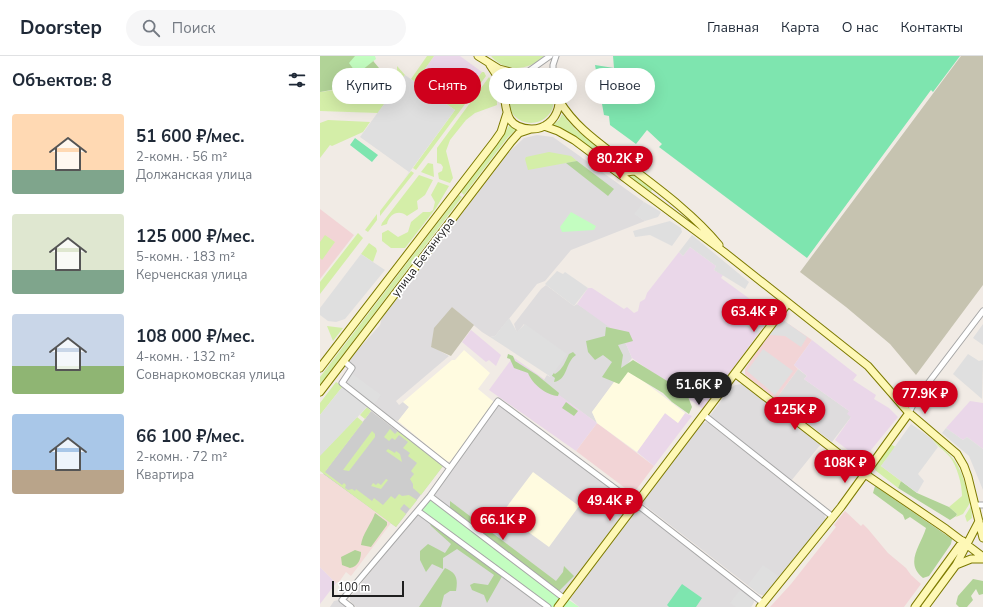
<!DOCTYPE html>
<html lang="ru">
<head>
<meta charset="utf-8">
<style>
  body { margin:0; font-family:"Nunito Sans",sans-serif; background:#f6f6f7; color:#1f2937; height:100vh; display:flex; flex-direction:column; font-size:15px; white-space:nowrap }
  * { box-sizing:border-box; margin:0 }
  p { font-size:13px; color:#747a83 }
  .icon { flex:none; width:22px; height:22px; fill:none; stroke:currentColor; stroke-width:2; stroke-linecap:round; stroke-linejoin:round }
  .map { position:relative; flex:1; overflow:hidden }
  .drawer { display:flex; flex-direction:column; background:#fff; width:320px }
  .drawer>* { flex:none }
  .banner { position:absolute; left:12px; top:12px; width:380px; height:36px; display:flex; gap:8px }
  .scale { position:absolute; left:12px; bottom:10px; width:72px; box-sizing:border-box; padding-left:4px; border:2px solid #1f1f1f; border-top:0; font-size:11px; line-height:14px; white-space:nowrap; color:#1f1f1f; -webkit-text-stroke:3px #fff; paint-order:stroke }
  .price { position:absolute; translate:-50% -34px; padding:0 9px; border-radius:14px; background:#cf001c; color:#fff; font-size:13px; line-height:26px; filter:drop-shadow(0 1px 2px #0008) }
  .price::after { content:''; position:absolute; left:50%; top:24px; width:12px; height:9px; margin-left:-6px; background:inherit; clip-path:polygon(0 0,100% 0,50% 100%) }
  .price.selected { background:#222; color:#fff }
  ul { padding:0; list-style:none }
  li { display:flex; align-items:center; gap:12px; height:100px; padding:0 12px }
  li span { display:grid; place-items:center; flex:none; width:112px; height:80px; border-radius:4px; color:#555 }
  li>.icon { margin-inline-start:auto }
  span .icon { width:48px; height:48px; fill:#fffc; stroke-width:1 }
  li b { font-size:17px }
  h2 { display:flex; justify-content:space-between; align-items:center; height:48px; padding:0 12px; font-size:17px }
  .chip { padding:0 14px; border-radius:18px; background:#fff; box-shadow:0 4px 16px #0002; font-size:14px; line-height:36px }
  .chip.selected { background:#cf001c; color:#fff }
  header { display:flex; align-items:center; gap:24px; box-sizing:border-box; height:56px; padding:0 20px; background:#fff; border-bottom:1px solid #e0e1e3 }
  header strong { font-size:19px }
  nav { display:flex; gap:22px; margin-inline-start:auto; font-size:14px }
  .search { width:280px; height:36px; background:#f6f6f7; display:flex; align-items:center; gap:10px; box-sizing:border-box; padding:0 14px; border-radius:22px; color:#747a83; font-size:15px }
  main { display:flex; flex:1; min-height:0 }
  .map>svg:first-child { display:block }
  .residential { fill:#dedcdd }
  .commercial { fill:#f2d4d6 }
  .industrial { fill:#ead7e9 }
  .education { fill:#fffbe0 }
  .religious { fill:#cdcdcd }
  .military { fill:#f3dcd8 }
  .construction { fill:#c6c3b0 }
  .grass { fill:#d4eea8 }
  .forest { fill:#b1d397 }
  .park { fill:#c3fdc0 }
  .pitch { fill:#7ee5af }
  .parking { fill:#dfdfdf }
  .lines { fill:none; stroke-linecap:round; stroke-linejoin:round }
  .street-casing { stroke:#a6a6a6; stroke-width:7 }
  .secondary-casing { stroke:#7d7a00; stroke-width:9 }
  .street { stroke:#fff; stroke-width:5 }
  .secondary { stroke:#fef8b6; stroke-width:7 }
  .labels { text-anchor:middle; dominant-baseline:central; stroke-width:3.5; stroke-linejoin:round; paint-order:stroke }
  .street-label { font-size:12px; fill:#1f1f1f; stroke:#fff }
</style>
</head>
<body>
<header>
<strong>Doorstep</strong>
<div class="search"><svg class="icon" aria-label="search" viewBox="0 0 24 24"><circle cx="10" cy="10" r="6"/><path d="M15 15l6 6"/></svg>Поиск</div>
<nav><a>Главная</a><a>Карта</a><a>О нас</a><a>Контакты</a></nav>
</header>
<main>
<section class="drawer">
<h2>Объектов: 8<svg class="icon" aria-label="filters" viewBox="0 0 24 24"><path d="M4 7h16M4 17h16"/><circle cx="9" cy="7" r="2"/><circle cx="15" cy="17" r="2"/></svg></h2>
<ul>
<li><span style="background:linear-gradient(#ffd9b3 70%,#7fa58c 0)"><svg class="icon" aria-label="home" viewBox="0 0 24 24"><path d="M3 11l9-7 9 7M6 9v11h12V9"/></svg></span><div><b>51 600 ₽/мес.</b><p>2-комн. · 56 m²</p><p>Должанская улица</p></div></li>
<li><span style="background:linear-gradient(#dfe7d0 70%,#7fa58c 0)"><svg class="icon" aria-label="home" viewBox="0 0 24 24"><path d="M3 11l9-7 9 7M6 9v11h12V9"/></svg></span><div><b>125 000 ₽/мес.</b><p>5-комн. · 183 m²</p><p>Керченская улица</p></div></li>
<li><span style="background:linear-gradient(#c9d6e8 65%,#8fb573 0)"><svg class="icon" aria-label="home" viewBox="0 0 24 24"><path d="M3 11l9-7 9 7M6 9v11h12V9"/></svg></span><div><b>108 000 ₽/мес.</b><p>4-комн. · 132 m²</p><p>Совнаркомовская улица</p></div></li>
<li><span style="background:linear-gradient(#a9c7e8 70%,#b9a48a 0)"><svg class="icon" aria-label="home" viewBox="0 0 24 24"><path d="M3 11l9-7 9 7M6 9v11h12V9"/></svg></span><div><b>66 100 ₽/мес.</b><p>2-комн. · 72 m²</p><p>Квартира</p></div></li>
</ul>
</section>
<div class="map">
<svg width="663" height="551" viewBox="0 0 663 551">
  <rect width="100%" height="100%" fill="#f1ebe5"/>
  <path class="residential" d="M 217,79 L 233,81 L 324,146 L 315,158 L 325,165 L 251,194 L 225,225 L 217,228 L 175,280 L 170,281 L 162,276 L 132,251 L 111,290 L 129,300 L 76,345 L 79,349 L 83,346 L 89,351 L 78,365 L 74,364 L 26,326 L 35,311 L 28,305 L 60,269 L 62,262 L 190,95 L 204,82 Z
    M 226,229 L 254,250 L 257,248 L 276,260 L 303,281 L 312,302 L 272,356 L 277,367 L 222,327 L 227,319 L 230,321 L 204,268 L 197,277 L 194,268 L 221,233 Z
    M 478,313 L 487,320 L 484,323 L 529,355 L 531,361 L 512,386 L 456,343 Z
    M 422,328 L 501,388 L 471,425 L 389,361 L 410,333 L 415,329 Z
    M 178,348 L 309,447 L 309,454 L 245,537 L 239,537 L 114,440 Z
    M 387,366 L 504,458 L 506,463 L 450,539 L 444,540 L 439,538 L 323,448 L 323,444 L 382,367 Z
    M 319,453 L 433,542 L 434,546 L 431,551 L 259,551 L 250,543 L 314,454 Z
    M 98,458 L 224,551 L 36,551 L 30,545 L 30,541 Z
    M 18,544 L 27,551 L 10,551 L 14,545 Z"/>
  <path class="commercial" d="M 0,153 L 34,179 L 0,223 Z
    M 460,262 L 492,284 L 474,309 L 478,313 L 456,343 L 431,324 L 425,318 L 425,313 Z
    M 277,367 L 334,410 L 313,438 L 256,395 Z
    M 525,455 L 541,470 L 543,468 L 548,473 L 568,497 L 586,512 L 591,519 L 601,528 L 584,551 L 450,551 L 471,528 L 516,471 L 514,469 Z"/>
  <path class="industrial" d="M 114,0 L 140,0 L 162,16 L 140,45 L 102,17 Z
    M 370,191 L 396,210 L 394,214 L 403,219 L 401,222 L 452,259 L 383,353 L 312,302 L 303,281 L 257,248 L 268,232 L 272,232 L 304,253 L 307,251 L 314,257 L 318,255 L 320,246 L 325,243 L 327,237 L 359,196 L 363,200 Z
    M 151,274 L 181,299 L 176,310 L 169,304 L 166,306 L 142,286 Z
    M 492,284 L 537,319 L 533,324 L 556,339 L 554,343 L 569,352 L 578,361 L 542,405 L 515,384 L 531,361 L 527,358 L 529,355 L 484,323 L 487,320 L 474,309 Z
    M 193,301 L 224,323 L 223,327 L 277,367 L 256,395 L 169,334 Z
    M 650,345 L 663,347 L 663,393 L 647,381 L 643,384 L 626,372 Z
    M 345,357 L 358,367 L 365,357 L 372,360 L 334,410 L 317,396 Z
    M 0,511 L 16,527 L 0,548 Z"/>
  <path class="education" d="M 144,294 L 170,317 L 158,333 L 174,346 L 131,405 L 127,406 L 78,365 L 89,351 L 83,346 L 132,304 L 135,304 Z
    M 305,311 L 365,357 L 358,367 L 345,357 L 317,396 L 277,367 L 272,356 Z
    M 213,416 L 259,450 L 229,491 L 182,457 Z"/>
  <path class="religious" d="M 51,355 L 123,410 L 76,471 L 3,418 Z"/>
  <path class="military" d="M 0,418 L 3,418 L 71,467 L 31,520 L 26,516 L 19,526 L 16,527 L 0,511 Z"/>
  <path class="construction" d="M 641,0 L 663,0 L 663,229 L 596,319 L 570,288 L 526,251 L 480,216 Z
    M 132,251 L 154,269 L 131,300 L 111,291 L 114,272 Z"/>
  <path class="grass" d="M 107,0 L 114,0 L 102,17 L 140,45 L 162,16 L 164,16 L 166,20 L 96,114 L 93,112 L 135,54 L 91,23 Z
    M 171,0 L 224,0 C 209,15 185,17 171,0 Z
    M 77,10 L 85,19 L 58,57 L 0,55 L 0,36 C 6,35 13,35 19,32 C 37,24 47,11 68,24 L 74,22 L 77,16 Z
    M188 44a23 23 0 1 1 46 0a23 23 0 1 1-46 0Z
    M 169,21 C 176,28 177,39 177,49 L 155,57 L 146,64 L 130,84 L 126,95 L 133,122 L 130,127 L 119,123 L 118,117 L 122,115 L 123,111 L 121,108 L 117,107 L 117,92 Z
    M 242,58 L 256,74 L 305,111 L 298,111 L 252,78 L 232,70 L 239,64 Z
    M 8,64 L 50,66 L 43,76 L 12,90 L 10,89 L 0,102 L 0,67 Z
    M 190,68 L 197,73 L 188,81 L 144,139 L 141,136 L 182,82 Z
    M 229,96 L 251,100 L 257,105 L 208,114 L 205,103 L 206,101 Z
    M 108,107 L 113,108 L 114,121 L 101,116 Z
    M 91,115 L 94,117 L 60,160 L 60,155 Z
    M 99,119 L 113,124 L 105,139 L 97,145 L 98,153 L 87,160 C 79,153 69,158 67,168 L 61,170 L 62,167 Z
    M 315,119 L 333,133 L 329,138 L 307,121 Z
    M 118,126 L 129,130 L 116,152 L 85,192 L 71,192 L 62,185 L 62,177 L 68,174 L 78,181 L 88,176 L 91,166 L 103,156 L 110,156 L 113,154 L 115,146 L 111,139 Z
    M 139,139 L 142,141 L 0,329 L 0,321 Z
    M 57,158 L 57,164 L 48,176 L 45,174 Z
    M 38,177 L 43,182 L 0,238 L 0,226 Z
    M 5,179 L 15,186 L 2,204 L 0,202 L 0,186 Z
    M 49,187 L 56,192 L 57,195 L 53,206 L 41,198 Z
    M 7,270 L 23,272 L 13,285 Z
    M 16,326 L 23,330 L 0,359 L 0,347 Z
    M 47,351 L 51,355 L 45,363 L 40,359 Z
    M 37,361 L 43,366 L 5,416 L 22,429 L 24,427 L 26,429 L 25,432 L 28,434 L 32,433 L 35,435 L 36,433 L 52,445 L 54,442 L 63,449 L 71,440 L 75,443 L 79,438 L 82,440 L 89,439 L 97,444 L 90,453 L 84,448 L 80,453 L 86,458 L 76,471 L 0,415 L 0,399 Z
    M 70,373 L 75,378 L 78,375 L 123,410 L 101,439 L 93,432 L 93,428 L 90,423 L 94,418 L 91,415 L 97,407 L 88,400 L 90,397 L 83,392 L 88,386 L 79,379 L 75,384 L 72,382 L 69,385 L 64,381 Z
    M 52,375 L 55,378 L 55,381 L 29,415 L 23,414 Z
    M 612,383 C 639,404 642,414 650,447 L 643,458 L 636,461 L 637,458 L 629,451 L 642,440 C 642,428 637,410 630,401 C 624,394 617,390 612,383 Z
    M 570,388 L 576,391 L 561,410 L 581,425 L 578,432 L 555,414 L 555,409 Z
    M 68,393 L 75,397 L 76,395 L 80,398 L 82,406 L 66,395 Z
    M 66,423 L 68,424 L 61,433 L 51,430 L 53,427 L 56,429 L 58,427 L 61,429 Z
    M 651,450 L 652,462 L 647,466 L 645,460 Z"/>
  <path class="forest" d="M 0,0 L 49,0 L 59,12 L 61,20 L 48,18 L 17,33 L 0,36 Z
    M 257,105 L 294,133 L 288,140 L 246,107 Z
    M 286,271 L 309,276 L 313,285 L 298,289 L 303,299 L 301,312 L 313,304 L 357,331 L 365,333 L 372,351 L 369,358 L 352,346 L 343,337 L 308,316 L 299,328 L 282,321 L 292,306 L 283,299 L 275,304 L 268,296 L 266,285 L 285,280 Z
    M 253,296 L 256,299 C 245,306 248,324 234,326 L 235,322 L 231,319 L 232,316 L 235,318 C 243,313 245,306 249,298 Z
    M 188,298 L 193,300 L 195,305 L 217,319 L 239,337 L 238,340 C 226,339 212,328 208,317 L 194,312 L 190,303 L 187,302 Z
    M 246,346 L 258,355 L 254,360 L 242,352 Z
    M 581,425 L 597,437 L 629,451 L 637,458 L 636,460 L 630,464 L 578,432 Z
    M 555,430 L 632,483 L 631,488 L 609,520 L 603,522 C 584,507 601,489 606,472 L 590,461 L 585,464 L 583,459 L 553,437 Z
    M 130,445 L 236,525 L 243,516 L 244,510 L 254,520 L 239,535 L 130,455 Z
    M 55,457 L 67,466 L 67,469 L 51,491 L 41,489 C 42,478 52,467 55,457 Z
    M 109,466 L 184,517 L 167,547 L 164,539 L 152,534 L 150,529 L 154,527 L 168,529 L 174,519 L 137,493 L 123,502 L 123,513 L 112,508 L 106,516 L 100,504 L 100,495 L 108,488 L 125,497 L 131,488 L 111,470 Z
    M 35,494 L 41,496 C 41,503 38,511 30,512 L 22,509 L 21,501 Z
    M 125,512 C 137,517 138,523 136,535 L 130,535 L 124,539 L 121,551 L 99,551 Z
    M 653,523 L 663,525 L 663,538 L 659,539 L 656,533 L 651,540 L 653,544 L 647,551 L 639,551 L 636,548 L 638,540 Z"/>
  <path class="park" d="M 35,0 L 55,0 L 56,3 L 37,18 L 29,7 Z
    M 251,156 L 276,170 L 274,174 L 242,176 L 240,171 Z
    M 112,440 L 239,537 L 259,551 L 224,551 L 98,458 Z"/>
  <path class="pitch" d="M 293,0 L 640,0 L 613,36 L 611,34 L 487,202 L 339,91 L 342,88 L 327,74 L 316,88 L 290,69 L 289,60 L 284,59 L 275,9 L 294,12 Z
    M 35,82 L 58,99 L 52,106 L 30,89 Z
    M 362,528 L 382,542 L 376,551 L 349,551 L 347,549 Z"/>
  <path class="parking" d="M 85,19 L 135,54 L 83,125 L 89,116 L 40,81 Z
    M 324,146 L 341,156 L 338,161 L 325,165 L 314,158 Z
    M 350,165 L 361,172 L 362,176 L 352,190 L 330,179 L 315,181 L 313,175 Z
    M 372,179 L 429,226 L 425,233 L 394,214 L 396,210 L 370,191 L 363,200 L 359,196 Z
    M 41,198 L 65,214 L 25,263 L 16,266 L 8,265 L 0,259 L 0,252 Z
    M 237,215 L 243,218 L 245,216 L 268,232 L 254,250 L 225,228 Z
    M 440,251 L 452,259 L 438,278 L 426,270 Z
    M 189,262 L 197,276 L 205,268 L 247,298 L 231,321 L 170,281 L 175,280 Z
    M 460,262 L 487,281 L 481,291 L 465,280 L 449,279 Z
    M 663,268 L 663,289 L 653,282 Z
    M 443,293 L 473,315 L 455,339 L 427,315 Z
    M 648,298 L 659,305 L 663,304 L 662,343 L 633,318 Z
    M 31,317 L 61,339 L 54,348 L 26,326 Z
    M 23,330 L 48,350 L 0,400 L 0,359 Z
    M 591,368 L 612,383 L 618,391 L 598,418 L 604,425 L 597,437 L 561,410 Z
    M 626,372 L 643,384 L 647,381 L 663,393 L 663,434 L 649,400 L 622,377 Z
    M 443,509 L 458,520 L 446,536 L 439,538 L 428,529 Z
    M 420,534 L 434,546 L 431,551 L 416,551 L 410,547 Z"/>
  <g class="lines">
    <g class="street-casing">
      <path id="street" d="M 206,17 L 230,0
        M 233,27 L 233,9 L 236,0
        M 24,305 L 32,312 L 22,327 L 130,412
        M 589,357 L 596,343 L 663,255
        M 384,359 L 513,461
        M 110,440 L 245,543
        M 656,449 L 663,449
        M 98,455 L 228,551
        M 31,551 L 22,544 L 110,440 L 178,345 L 324,454 L 443,547"/>
    </g>
    <g class="secondary-casing">
      <path id="secondary" d="M 158,0 L 179,13 L 201,19
        M 170,9 C 174,15 179,22 182,30 C 188,48 181,72 211,73 C 239,74 250,35 226,21 C 207,10 190,23 184,41
        M 240,46 C 255,70 275,84 297,101 C 332,128 371,155 399,189
        M 224,70 L 238,75 L 254,84 L 404,196 L 548,310 L 589,357 L 637,398 L 644,410 L 648,421 L 663,482
        M 296,111 L 306,116 L 314,115
        M 0,312 L 174,86 L 181,76 L 187,57
        M 416,318 L 545,418 L 626,473 L 663,501
        M 0,336 L 191,86 L 199,77 L 211,73
        M 636,509 L 659,465
        M 238,551 L 468,247
        M 440,551 L 521,451 L 589,357
        M 595,551 L 643,485
        M 605,551 L 636,509 L 651,503 L 663,503"/>
    </g>
    <use href="#street" class="street"/>
    <use href="#secondary" class="secondary"/>
  </g>
  <g class="labels">
    <g class="street-label">
      <text transform="translate(103 201) rotate(-53)">улица Бетанкура</text>
    </g>
  </g>
</svg>
<div class="scale">100 m</div>
<b class="price" style="left:300px;top:124px">80.2K ₽</b>
<b class="price" style="left:434px;top:277px">63.4K ₽</b>
<b class="price selected" style="left:379px;top:350px">51.6K ₽</b>
<b class="price" style="left:605px;top:359px">77.9K ₽</b>
<b class="price" style="left:475px;top:375px">125K ₽</b>
<b class="price" style="left:525px;top:428px">108K ₽</b>
<b class="price" style="left:290px;top:466px">49.4K ₽</b>
<b class="price" style="left:183px;top:485px">66.1K ₽</b>
<div class="banner">
<a class="chip">Купить</a>
<a class="chip selected">Снять</a>
<a class="chip">Фильтры</a>
<a class="chip">Новое</a>
</div>
</div>
</main>
</body>
</html>
